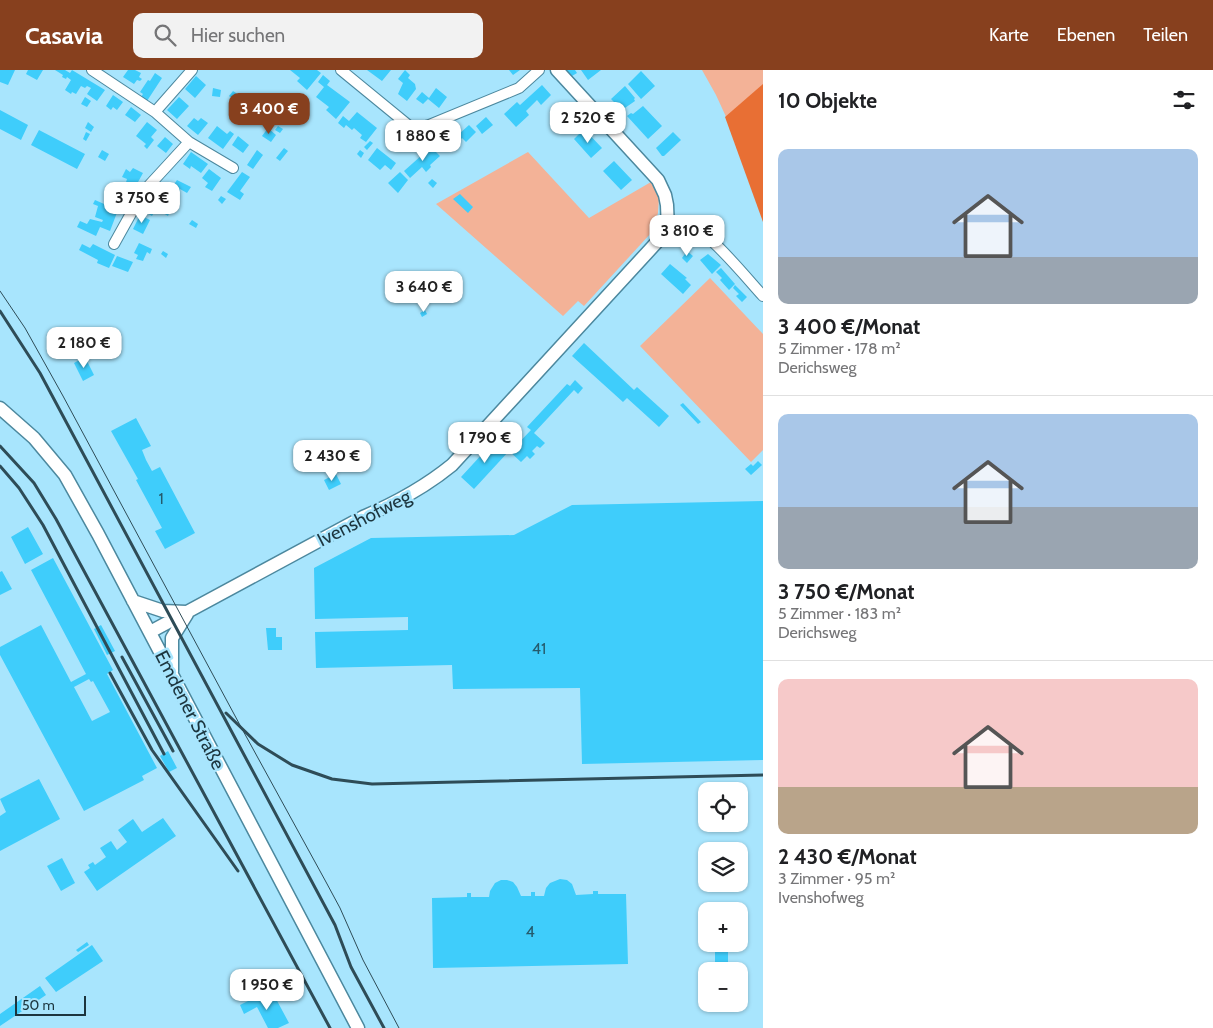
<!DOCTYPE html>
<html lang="de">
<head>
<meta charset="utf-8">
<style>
  body { margin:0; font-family:Cabin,sans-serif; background:#f2f2f2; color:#202124; height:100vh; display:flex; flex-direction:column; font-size:19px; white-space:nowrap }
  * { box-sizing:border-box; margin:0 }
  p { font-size:16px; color:#757577 }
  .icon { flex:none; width:28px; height:28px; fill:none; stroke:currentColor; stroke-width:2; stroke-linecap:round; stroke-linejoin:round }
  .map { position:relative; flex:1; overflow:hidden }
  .side { display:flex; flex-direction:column; background:#fff; width:450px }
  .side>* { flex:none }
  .tools { position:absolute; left:698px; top:712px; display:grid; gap:10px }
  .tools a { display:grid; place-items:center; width:50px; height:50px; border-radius:10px; background:#fff; box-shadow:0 1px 4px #0004; font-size:25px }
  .scale { position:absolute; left:15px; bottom:12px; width:71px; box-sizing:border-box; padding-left:5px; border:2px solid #1c353e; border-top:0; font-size:14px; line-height:18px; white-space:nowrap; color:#1c353e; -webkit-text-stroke:4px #a8e5fd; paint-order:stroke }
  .price { position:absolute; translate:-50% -42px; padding:0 11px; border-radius:10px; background:#fff; color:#222; font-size:16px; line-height:32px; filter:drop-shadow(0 1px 2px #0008) }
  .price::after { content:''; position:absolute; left:50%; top:30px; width:15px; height:11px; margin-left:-8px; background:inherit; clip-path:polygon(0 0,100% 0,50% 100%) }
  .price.on { background:#87401e; color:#fff }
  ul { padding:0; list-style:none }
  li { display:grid; align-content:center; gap:10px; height:265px; padding:0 15px }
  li+li { border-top:1px solid #e0e0e0 }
  li span { display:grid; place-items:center; height:155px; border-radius:10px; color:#555 }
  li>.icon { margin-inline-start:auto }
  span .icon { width:90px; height:90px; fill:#fffc; stroke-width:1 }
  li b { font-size:21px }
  h2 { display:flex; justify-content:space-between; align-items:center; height:60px; padding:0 15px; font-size:21px }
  header { display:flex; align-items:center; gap:30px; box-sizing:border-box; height:70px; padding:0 25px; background:#87401e; color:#fff }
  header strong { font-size:24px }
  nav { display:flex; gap:28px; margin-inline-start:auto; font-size:18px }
  .search { width:350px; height:45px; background:#f2f2f2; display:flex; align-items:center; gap:12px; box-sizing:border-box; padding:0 18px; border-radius:10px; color:#757577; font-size:19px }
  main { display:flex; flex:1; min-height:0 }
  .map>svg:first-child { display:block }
  .green { fill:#f3b297 }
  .forest { fill:#e86f34 }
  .building { fill:#3fcdfb; fill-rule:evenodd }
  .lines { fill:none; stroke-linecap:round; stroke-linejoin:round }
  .minor-casing { stroke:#4c889e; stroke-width:12 }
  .tertiary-casing { stroke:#4c889e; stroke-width:15 }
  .minor { stroke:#fff; stroke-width:10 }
  .tertiary { stroke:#fff; stroke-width:12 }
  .tram { stroke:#2e4c57; stroke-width:1 }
  .rail { stroke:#2e4c57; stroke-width:3 }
  .labels { text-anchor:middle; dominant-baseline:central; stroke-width:5; stroke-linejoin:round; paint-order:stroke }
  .number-label { font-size:16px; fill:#255b6d }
  .street-label { font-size:19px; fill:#1c353e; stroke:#a8e5fd }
</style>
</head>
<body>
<header>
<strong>Casavia</strong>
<div class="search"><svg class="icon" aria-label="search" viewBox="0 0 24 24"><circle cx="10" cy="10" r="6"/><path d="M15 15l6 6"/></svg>Hier suchen</div>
<nav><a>Karte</a><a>Ebenen</a><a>Teilen</a></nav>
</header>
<main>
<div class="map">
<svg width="763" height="958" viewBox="0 0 763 958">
  <rect width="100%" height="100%" fill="#a8e5fd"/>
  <path class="green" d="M 702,0 L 763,0 L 763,140 L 739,75 L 716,25 Z
    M 528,82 L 589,148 L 651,112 L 659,128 L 658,143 L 652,162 L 584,236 L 578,231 L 563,246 L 436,134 Z
    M 710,208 L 763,264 L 763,380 L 751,392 L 640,276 Z"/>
  <path class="forest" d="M 763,14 L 763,152 L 725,47 Z"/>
  <path class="building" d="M 0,0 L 15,0 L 8,15 L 0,12 Z
    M 28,0 L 43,0 L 37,10 L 26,4 Z
    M 55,0 L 65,0 L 70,3 L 72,0 L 105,20 L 97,31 L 87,24 L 91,18 L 87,16 L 85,18 L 81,16 L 76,24 L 72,22 L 71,24 L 65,20 L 71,10 L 67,7 L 66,9 L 62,7 L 63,5 Z
    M 128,0 L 135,0 L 141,3 L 139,7 L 142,9 L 140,11 L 137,10 L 134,14 L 123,7 Z
    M 290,0 L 317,0 L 321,3 L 307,20 L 297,11 L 300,8 Z
    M 367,0 L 391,0 L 382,11 Z
    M 405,0 L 410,5 L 408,8 L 415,14 L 416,19 L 407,31 L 398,24 L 403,13 L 398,9 Z
    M 509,0 L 520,0 L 513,5 Z
    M 566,0 L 575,0 L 577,3 L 572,6 Z
    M 581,0 L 601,0 L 588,10 Z
    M 641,1 L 655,16 L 641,29 L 628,14 Z
    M 155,3 L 162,8 L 147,31 L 141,27 L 143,24 L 140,22 L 148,10 L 150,11 Z
    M 323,5 L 330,11 L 327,15 L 350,32 L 336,49 L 326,40 L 329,37 L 316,27 L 324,17 L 318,12 Z
    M 196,6 L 206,15 L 195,28 L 185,19 Z
    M 542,15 L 551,25 L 541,35 L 537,30 L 526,41 L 529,45 L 516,57 L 504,44 L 517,32 L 520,35 Z
    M 625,16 L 635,28 L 634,29 L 635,31 L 622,40 L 611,29 Z
    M 213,18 L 221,20 L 220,27 L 212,26 Z
    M 436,18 L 447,27 L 439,38 L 428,29 L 423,34 L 416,29 L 422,22 L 429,28 Z
    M 233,21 L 239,25 L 237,27 L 242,31 L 239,34 L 229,26 Z
    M 113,25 L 123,32 L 117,40 L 113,37 L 111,40 L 106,36 Z
    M 85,27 L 91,31 L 87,37 L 81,34 Z
    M 179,27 L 189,36 L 177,49 L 167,40 Z
    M 560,35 L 573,48 L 562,58 L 550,45 Z
    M 643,36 L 662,56 L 648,69 L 627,46 L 631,43 L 633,44 Z
    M 131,37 L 141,45 L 135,52 L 125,45 Z
    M 0,40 L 28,55 L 21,70 L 0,59 Z
    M 357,42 L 377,58 L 366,72 L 360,68 L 362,65 L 354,58 L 352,60 L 346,55 L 344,58 L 338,53 L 343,46 L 349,51 Z
    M 486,47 L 493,55 L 482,64 L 476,56 Z
    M 194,48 L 198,51 L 201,48 L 208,53 L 198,65 L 187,56 Z
    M 88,52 L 94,57 L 91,62 L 85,58 Z
    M 147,52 L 157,60 L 151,67 L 154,70 L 147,79 L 144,76 L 146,74 L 136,66 Z
    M 469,55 L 476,62 L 466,72 L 462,68 L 452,78 L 443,68 L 454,58 L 459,64 Z
    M 217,56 L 227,64 L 230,61 L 234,64 L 223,79 L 208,68 Z
    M 278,56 L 283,59 L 280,63 L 275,60 Z
    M 268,58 L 276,65 L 271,72 L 262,66 Z
    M 584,59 L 602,78 L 591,88 L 574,69 Z
    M 39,60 L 85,84 L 77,99 L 31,75 Z
    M 86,62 L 90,64 L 86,71 L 83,69 Z
    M 673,62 L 681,70 L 664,86 L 662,86 L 656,78 Z
    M 238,66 L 249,75 L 243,83 L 232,75 Z
    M 165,67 L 173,74 L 166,83 L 157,76 Z
    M 370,71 L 373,73 L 367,80 L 364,77 Z
    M 431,77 L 440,86 L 430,95 L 431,97 L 426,102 L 422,97 L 410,108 L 404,101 Z
    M 284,78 L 288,81 L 280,91 L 276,88 Z
    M 377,78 L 396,93 L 391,100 L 385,95 L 380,100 L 368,90 Z
    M 102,80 L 109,84 L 105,91 L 98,87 Z
    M 257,80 L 263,85 L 253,99 L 247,95 Z
    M 360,80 L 364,83 L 361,88 L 357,84 Z
    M 191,82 L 208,94 L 201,103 L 191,96 L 190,99 L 183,94 Z
    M 614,91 L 632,110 L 621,120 L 603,101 Z
    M 133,98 L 143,103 L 132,123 L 130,122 L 125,132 L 115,128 L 116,126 L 113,124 L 115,120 L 118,122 L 120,118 L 124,119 L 127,109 L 122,107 L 126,99 L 130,102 Z
    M 209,99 L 221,108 L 212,121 L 205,117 L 208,113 L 202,108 Z
    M 242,102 L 250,107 L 240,121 L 244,124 L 240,130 L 227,122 Z
    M 400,102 L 408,110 L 398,123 L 388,113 Z
    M 432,109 L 437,113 L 433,118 L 428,113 Z
    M 177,110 L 191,117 L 187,123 L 180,119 L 173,135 L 154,126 L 159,115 L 166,118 L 168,114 L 173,116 Z
    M 460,124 L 473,137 L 468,143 L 453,129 Z
    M 221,126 L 226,129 L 222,134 L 218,130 Z
    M 95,130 L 118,140 L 110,161 L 100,157 L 96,166 L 77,157 L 80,151 L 87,154 L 90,149 L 102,152 L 103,150 L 95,147 L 98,136 L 93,134 Z
    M 149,130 L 158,135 L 152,146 L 143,141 Z
    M 166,139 L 170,141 L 168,146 L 163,143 Z
    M 140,145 L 150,150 L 143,164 L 133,159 Z
    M 192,150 L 198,154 L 196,158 L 189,154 Z
    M 139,173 L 152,179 L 150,184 L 147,182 L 143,191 L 136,189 L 138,185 L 134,183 Z
    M 82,174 L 90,178 L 93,174 L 115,185 L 109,198 L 97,193 L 98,190 L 79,180 Z
    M 163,181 L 168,184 L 166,188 L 161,184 Z
    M 687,181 L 693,186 L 687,193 L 682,188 Z
    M 708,184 L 721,195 L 712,204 L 700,190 Z
    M 117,186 L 133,192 L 128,202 L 112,196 Z
    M 670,194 L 687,208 L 685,209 L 691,215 L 683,224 L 661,204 Z
    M 721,198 L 735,214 L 729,220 L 720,210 L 722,208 L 716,202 Z
    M 735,215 L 747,227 L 742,232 L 736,226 L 739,224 L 733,218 Z
    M 425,240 L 427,244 L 422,247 L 420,243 Z
    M 584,273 L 634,320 L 637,317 L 669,346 L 659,357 L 627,328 L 623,332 L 572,286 Z
    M 85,287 L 94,305 L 83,311 L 74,293 Z
    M 575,310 L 583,318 L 578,324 L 574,320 L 534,363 L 545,373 L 540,378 L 537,376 L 532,381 L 535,384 L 530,389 L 527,386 L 521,392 L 510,382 L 531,360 L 527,357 L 567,314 L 570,316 Z
    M 683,333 L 701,352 L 698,354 L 680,335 Z
    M 136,348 L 151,376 L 142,380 L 146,390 L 152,401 L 160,397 L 195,463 L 165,479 L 155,461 L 162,458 L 136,410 L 138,409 L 111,361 Z
    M 496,369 L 509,381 L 474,419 L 461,407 Z
    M 758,391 L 762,395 L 751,405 L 745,399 L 751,394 L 753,396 Z
    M 336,404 L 341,414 L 329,420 L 324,410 Z
    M 763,431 L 763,690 L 582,694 L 580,618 L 453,619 L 452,595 L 316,598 L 315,562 L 408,560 L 408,547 L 315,549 L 314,498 L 371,468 L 514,465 L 572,435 Z
    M 28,457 L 43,484 L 25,494 L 11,467 Z
    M 53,488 L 113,600 L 107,604 L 157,698 L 142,706 L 144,710 L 84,741 L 0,585 L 0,577 L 41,555 L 71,612 L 86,604 L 31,500 ZM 89,609 L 91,612 L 93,611 L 110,642 L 92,651 L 74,617 Z
    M 2,501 L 12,519 L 0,525 L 0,502 Z
    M 101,555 L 115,581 L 107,585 L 94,559 Z
    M 266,558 L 276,558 L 276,567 L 282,567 L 282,580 L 268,580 Z
    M 168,681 L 177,698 L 169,702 L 160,686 Z
    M 39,709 L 60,749 L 0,781 L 0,746 L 6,742 L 0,729 Z
    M 163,748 L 176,766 L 97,821 L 84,802 L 90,798 L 88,795 L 93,792 L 95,795 L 106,787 L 100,778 L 111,771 L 117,780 L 127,772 L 118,760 L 133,749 L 142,762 Z
    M 62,788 L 75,813 L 61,821 L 47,796 Z
    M 560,809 L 567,810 L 572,814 L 576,825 L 593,824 L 593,821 L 598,821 L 598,824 L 626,824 L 628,894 L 433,898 L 432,828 L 467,827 L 467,823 L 471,823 L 471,827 L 489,827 L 490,821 L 495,813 L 501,810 L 507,810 L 513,812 L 517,817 L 521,826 L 531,826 L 531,822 L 535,822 L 535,826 L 544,826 L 546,818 L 550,813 Z
    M 87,872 L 89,875 L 78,882 L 76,880 Z
    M 92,875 L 103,891 L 56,922 L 45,908 Z
    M 715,878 L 728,878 L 728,892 L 721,892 L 721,901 L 715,901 Z
    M 40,916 L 46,925 L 0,956 L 0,944 Z
    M 262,924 L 266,932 L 275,927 L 289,953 L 278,958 L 268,958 L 257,937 L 244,944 L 240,935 Z"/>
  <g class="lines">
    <g class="minor-casing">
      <path id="minor" d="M 92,0 L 155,42 L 189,72 L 233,98
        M 341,0 L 413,59 L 429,55 L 519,18 L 539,0
        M 155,42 L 192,0
        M 668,160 C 673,157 679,153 686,154 C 704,155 749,211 763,226
        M 114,174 L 143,122 L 189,72"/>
    </g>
    <g class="tertiary-casing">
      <path id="tertiary" d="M 0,338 L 34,368 L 65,405 L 98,464 L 358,958
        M 133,531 L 163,541 L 186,542
        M 150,562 L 363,447 C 396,433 425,417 452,395 L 668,160 L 667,135 L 665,125 L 658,110 L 557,0
        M 172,602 L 172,568 L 187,544"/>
    </g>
    <use href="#minor" class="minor"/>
    <use href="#tertiary" class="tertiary"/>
    <path class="tram" d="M 0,221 L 25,258 L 63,326 L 241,657 L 326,812 L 340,838 L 363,890 L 399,958"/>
    <path class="rail" d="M 0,241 L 40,303 L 335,855 L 351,897 L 384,958
      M 0,376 L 34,413 L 56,449 L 330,958
      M 0,396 L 19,418 L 43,455 L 164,684
      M 122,587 L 173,681
      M 110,603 L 152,680 L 238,801
      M 226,643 L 258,674 L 292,695 L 332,709 L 372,714 L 763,705"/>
  </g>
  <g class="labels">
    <g class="number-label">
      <text x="161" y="428">1</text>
      <text x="539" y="578">41</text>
      <text x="530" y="861">4</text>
    </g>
    <g class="street-label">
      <text transform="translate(364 448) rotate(-27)">Ivenshofweg</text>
      <text transform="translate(190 640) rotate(63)">Emdener Straße</text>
    </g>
  </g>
</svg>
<div class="tools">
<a><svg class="icon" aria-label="locate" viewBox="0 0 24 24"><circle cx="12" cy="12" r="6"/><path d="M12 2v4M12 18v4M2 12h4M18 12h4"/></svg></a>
<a><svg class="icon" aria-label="layers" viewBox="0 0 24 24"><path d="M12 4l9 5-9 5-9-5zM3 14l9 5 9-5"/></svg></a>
<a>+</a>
<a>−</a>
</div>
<div class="scale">50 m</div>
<b class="price on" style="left:269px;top:65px">3 400 €</b>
<b class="price" style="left:588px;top:74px">2 520 €</b>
<b class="price" style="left:423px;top:92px">1 880 €</b>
<b class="price" style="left:142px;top:154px">3 750 €</b>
<b class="price" style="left:687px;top:187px">3 810 €</b>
<b class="price" style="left:424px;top:243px">3 640 €</b>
<b class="price" style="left:84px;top:299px">2 180 €</b>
<b class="price" style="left:485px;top:394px">1 790 €</b>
<b class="price" style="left:332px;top:412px">2 430 €</b>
<b class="price" style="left:267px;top:941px">1 950 €</b>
</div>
<section class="side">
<h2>10 Objekte<svg class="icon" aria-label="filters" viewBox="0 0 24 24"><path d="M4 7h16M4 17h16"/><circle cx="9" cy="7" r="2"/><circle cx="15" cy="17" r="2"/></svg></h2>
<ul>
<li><span style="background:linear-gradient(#a9c7e8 70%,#9aa5b1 0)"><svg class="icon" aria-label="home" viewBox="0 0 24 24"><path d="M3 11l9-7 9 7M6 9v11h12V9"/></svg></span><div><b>3 400 €/Monat</b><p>5 Zimmer · 178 m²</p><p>Derichsweg</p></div></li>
<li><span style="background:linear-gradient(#a9c7e8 60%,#9aa5b1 0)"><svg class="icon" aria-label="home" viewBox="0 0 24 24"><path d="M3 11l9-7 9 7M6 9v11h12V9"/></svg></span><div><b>3 750 €/Monat</b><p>5 Zimmer · 183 m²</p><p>Derichsweg</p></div></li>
<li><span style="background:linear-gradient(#f6c9c9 70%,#b9a48a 0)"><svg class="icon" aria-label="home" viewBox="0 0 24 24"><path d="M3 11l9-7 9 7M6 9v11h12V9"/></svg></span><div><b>2 430 €/Monat</b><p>3 Zimmer · 95 m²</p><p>Ivenshofweg</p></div></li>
</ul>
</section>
</main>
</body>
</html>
